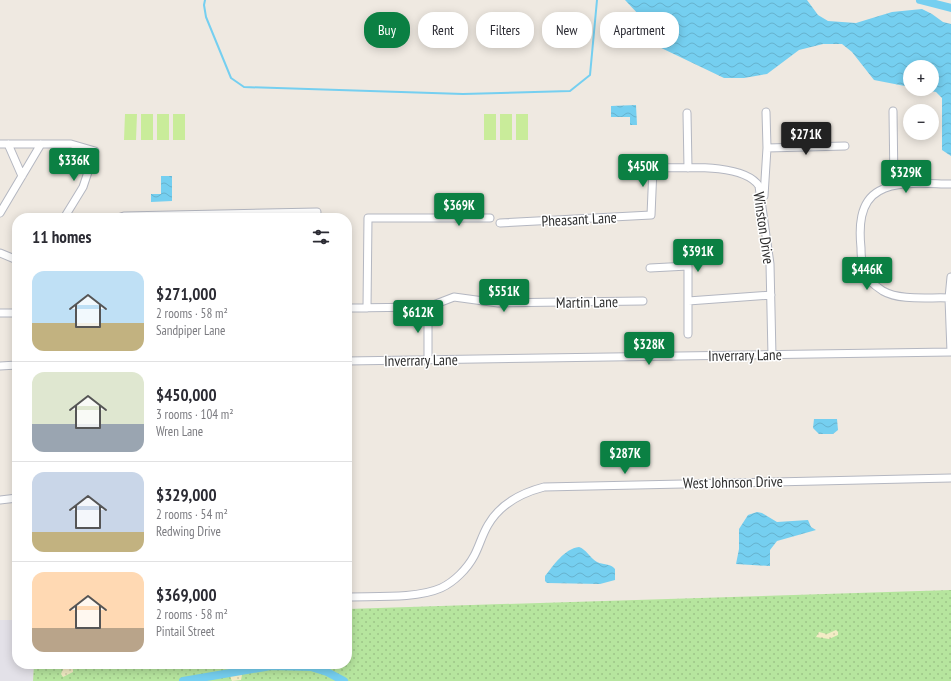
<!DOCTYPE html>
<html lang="en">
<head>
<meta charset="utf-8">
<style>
  body { margin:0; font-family:"PT Sans Narrow",sans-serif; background:#f2f2f3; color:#2b2b33; height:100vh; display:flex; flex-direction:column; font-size:15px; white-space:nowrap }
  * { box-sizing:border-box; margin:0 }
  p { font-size:13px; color:#7c7c81 }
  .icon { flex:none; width:22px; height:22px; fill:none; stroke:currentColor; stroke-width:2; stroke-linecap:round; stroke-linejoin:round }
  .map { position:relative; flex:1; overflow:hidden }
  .drawer { position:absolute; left:12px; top:213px; width:340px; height:456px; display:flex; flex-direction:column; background:#fff; border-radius:16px; box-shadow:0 2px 10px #0003 }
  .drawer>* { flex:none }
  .guide { position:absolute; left:364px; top:12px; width:380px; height:36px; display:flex; gap:8px }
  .controls { position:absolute; left:903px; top:60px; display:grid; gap:8px }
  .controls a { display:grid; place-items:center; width:36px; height:36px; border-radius:50%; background:#fff; box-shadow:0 2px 10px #0003; font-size:20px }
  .price { position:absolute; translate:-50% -34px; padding:0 9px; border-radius:4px; background:#0b8043; color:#fff; font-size:13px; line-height:26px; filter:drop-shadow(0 1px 2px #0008) }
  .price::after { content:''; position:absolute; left:50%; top:24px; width:12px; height:9px; margin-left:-6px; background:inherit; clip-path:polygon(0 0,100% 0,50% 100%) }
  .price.on { background:#222; color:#fff }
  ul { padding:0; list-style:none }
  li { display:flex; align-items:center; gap:12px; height:100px; padding:0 20px }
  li+li { border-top:1px solid #e1e1e2 }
  li span { display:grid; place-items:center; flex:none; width:112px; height:80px; border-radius:12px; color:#555 }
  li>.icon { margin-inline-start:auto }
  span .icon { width:48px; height:48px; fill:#fffc; stroke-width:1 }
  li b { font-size:17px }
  h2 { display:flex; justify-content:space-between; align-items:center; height:48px; padding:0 20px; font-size:17px }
  .chip { padding:0 14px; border-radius:16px; background:#fff; box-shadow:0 2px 10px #0003; font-size:14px; line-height:36px }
  .chip.on { background:#0b8043; color:#fff }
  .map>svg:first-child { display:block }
  .industrial { fill:#e3e1e8 }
  .grass { fill:url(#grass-dots) }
  .sand { fill:url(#sand-dots) }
  .pitch { fill:#c9ec9a }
  .water { fill:url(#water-waves) }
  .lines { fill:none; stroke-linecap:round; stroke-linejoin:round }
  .stream { stroke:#75cff0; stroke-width:2 }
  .canal { stroke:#75cff0; stroke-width:8 }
  .minor-casing { stroke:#b4b7c1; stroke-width:9 }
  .minor { stroke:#fff; stroke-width:7 }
  .labels { text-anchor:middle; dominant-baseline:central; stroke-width:3; stroke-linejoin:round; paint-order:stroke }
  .street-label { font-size:15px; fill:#2e2e2e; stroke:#fff }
</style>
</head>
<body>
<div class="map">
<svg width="951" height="681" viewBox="0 0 951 681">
  <defs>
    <pattern id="grass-dots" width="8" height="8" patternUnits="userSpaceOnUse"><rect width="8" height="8" fill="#b6e59e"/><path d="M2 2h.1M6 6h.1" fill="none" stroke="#9dc588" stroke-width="1.8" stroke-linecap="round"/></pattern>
    <pattern id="sand-dots" width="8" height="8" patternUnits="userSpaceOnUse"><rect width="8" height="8" fill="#f3ecc5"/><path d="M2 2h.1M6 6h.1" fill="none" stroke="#d1cbaa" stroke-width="1.8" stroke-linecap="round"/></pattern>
    <pattern id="water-waves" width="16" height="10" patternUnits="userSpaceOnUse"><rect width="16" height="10" fill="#75cff0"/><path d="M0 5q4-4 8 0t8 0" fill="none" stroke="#66b2ce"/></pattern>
  </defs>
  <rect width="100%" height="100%" fill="#efe9e1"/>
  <path class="industrial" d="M 0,620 L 17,620 L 17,664 L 34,664 L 33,681 L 0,681 Z"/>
  <path class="grass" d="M 951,590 L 951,681 L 33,681 L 34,664 L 347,664 L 347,609 Z"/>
  <path class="sand" d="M 836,630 L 838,632 L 838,635 L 829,639 L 816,637 L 819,632 L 827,634 Z
    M 59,664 L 69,664 L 73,668 L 73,672 L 63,677 L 61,674 L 63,669 Z
    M 227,671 L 229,671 L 232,676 L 240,672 L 242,675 L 241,680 L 232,681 L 230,677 L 225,677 L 224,673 Z"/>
  <path class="pitch" d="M 125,114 L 137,114 L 136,140 L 124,140 Z
    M 141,114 L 153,114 L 153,140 L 141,140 Z
    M 157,114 L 169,114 L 169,140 L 157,140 Z
    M 173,114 L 185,114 L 185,140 L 173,140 Z
    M 484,114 L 496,114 L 496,140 L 484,140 Z
    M 500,114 L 512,114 L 512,140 L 500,140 Z
    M 516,114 L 528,114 L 528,140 L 516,140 Z"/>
  <path class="water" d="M 625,0 L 807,0 L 818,15 L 828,21 L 856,23 L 892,12 L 922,9 L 932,14 L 943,22 L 951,24 L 951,156 L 942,150 L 942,98 L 936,92 L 920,89 L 932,89 L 932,67 L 910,67 L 910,87 L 874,80 L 852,52 L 842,44 L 823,44 L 799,50 L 767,74 L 744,78 L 724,78 L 655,45 L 640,16 Z
    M 636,105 L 637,125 L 630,125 L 630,117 L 611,117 L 611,106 Z
    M 161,176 L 172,176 L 172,201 L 151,202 L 151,194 L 161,194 Z
    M 814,419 L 837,419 L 838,430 L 833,434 L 819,434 L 813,428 Z
    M 757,512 L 762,513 L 777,522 L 808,520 L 811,527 L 816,530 L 777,541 L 770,550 L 770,566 L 736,564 L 739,549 L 739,529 L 748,515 Z
    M 579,547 C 586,549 590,558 597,562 C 603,565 610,563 615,569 L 615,580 L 600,584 L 547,583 L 545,581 L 545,576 C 554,565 564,549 579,547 Z"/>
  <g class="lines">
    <path class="stream" d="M 205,0 L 204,5 L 206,17 L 231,78 L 244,87 L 463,94 L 570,91 L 590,75 L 597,0"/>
    <path class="canal" d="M 920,0 L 951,8
      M 183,681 L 271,666 L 311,667 L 327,672 L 344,681"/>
    <g class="minor-casing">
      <path id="minor" d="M 893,111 L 894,185
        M 687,113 L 688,168
        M 0,144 L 71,144 L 95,151 L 83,187 L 64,218
        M 8,144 L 22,176
        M 767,148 L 845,146
        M 764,196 L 767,148 L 766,112
        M 0,213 L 41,144
        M 118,218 L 124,216 L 317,212
        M 500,223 L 651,215 L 653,168 C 679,168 743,162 759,186 L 770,264 L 772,356
        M 0,253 L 17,260
        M 650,268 L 688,266 L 688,334
        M 949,298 C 930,297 900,301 883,291 C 877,287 869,282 866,275 C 862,267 861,257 861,248 C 859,228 859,202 879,191 C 898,180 929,184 951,184
        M 688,301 L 771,295
        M 428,307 L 428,360
        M 347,308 L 428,307 L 454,297 L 498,303 L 643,301
        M 367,308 L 368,218 L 490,218
        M 0,313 L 13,313
        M 951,352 L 949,298 L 951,277
        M 347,361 L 951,352
        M 0,366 L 17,365
        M 0,500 L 17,498
        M 347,597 C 375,596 416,599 441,588 C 454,582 467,569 474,556 C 479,547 482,535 488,525 C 500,504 521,493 544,487 L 951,478"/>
    </g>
    <use href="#minor" class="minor"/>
  </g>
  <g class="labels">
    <g class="street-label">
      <text transform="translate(579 219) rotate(-3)">Pheasant Lane</text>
      <text transform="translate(764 228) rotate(82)">Winston Drive</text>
      <text transform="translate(587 302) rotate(-1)">Martin Lane</text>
      <text transform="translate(745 355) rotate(-1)">Inverrary Lane</text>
      <text transform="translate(421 360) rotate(-1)">Inverrary Lane</text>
      <text transform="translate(733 482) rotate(-1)">West Johnson Drive</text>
    </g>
  </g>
</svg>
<div class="controls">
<a>+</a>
<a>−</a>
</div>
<b class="price on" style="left:806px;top:156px">$271K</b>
<b class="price" style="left:74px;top:182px">$336K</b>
<b class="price" style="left:643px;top:188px">$450K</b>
<b class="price" style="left:906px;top:194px">$329K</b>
<b class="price" style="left:459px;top:227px">$369K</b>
<b class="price" style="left:698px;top:273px">$391K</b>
<b class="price" style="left:867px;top:291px">$446K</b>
<b class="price" style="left:504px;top:313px">$551K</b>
<b class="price" style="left:418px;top:334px">$612K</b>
<b class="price" style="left:649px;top:366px">$328K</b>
<b class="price" style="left:625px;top:475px">$287K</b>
<div class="guide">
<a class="chip on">Buy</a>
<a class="chip">Rent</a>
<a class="chip">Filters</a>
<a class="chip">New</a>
<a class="chip">Apartment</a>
</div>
<section class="drawer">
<h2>11 homes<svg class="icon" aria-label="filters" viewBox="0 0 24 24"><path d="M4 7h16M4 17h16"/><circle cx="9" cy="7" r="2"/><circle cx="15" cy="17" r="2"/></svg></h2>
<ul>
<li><span style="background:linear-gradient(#bfe0f5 65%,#c2b280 0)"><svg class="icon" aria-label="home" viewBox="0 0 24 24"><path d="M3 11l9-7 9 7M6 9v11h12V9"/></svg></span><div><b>$271,000</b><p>2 rooms · 58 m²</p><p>Sandpiper Lane</p></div></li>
<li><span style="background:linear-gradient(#dfe7d0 65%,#9aa5b1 0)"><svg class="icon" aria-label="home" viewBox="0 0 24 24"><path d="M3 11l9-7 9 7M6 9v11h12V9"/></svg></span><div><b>$450,000</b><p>3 rooms · 104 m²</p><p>Wren Lane</p></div></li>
<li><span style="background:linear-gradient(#c9d6e8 75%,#c2b280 0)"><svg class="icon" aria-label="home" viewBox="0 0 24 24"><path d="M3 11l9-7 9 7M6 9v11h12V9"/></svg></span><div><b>$329,000</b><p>2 rooms · 54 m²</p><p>Redwing Drive</p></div></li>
<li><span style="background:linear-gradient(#ffd9b3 70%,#b9a48a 0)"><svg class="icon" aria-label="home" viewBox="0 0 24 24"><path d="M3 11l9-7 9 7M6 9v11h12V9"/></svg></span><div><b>$369,000</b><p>2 rooms · 58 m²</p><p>Pintail Street</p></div></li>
</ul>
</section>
</div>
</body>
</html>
